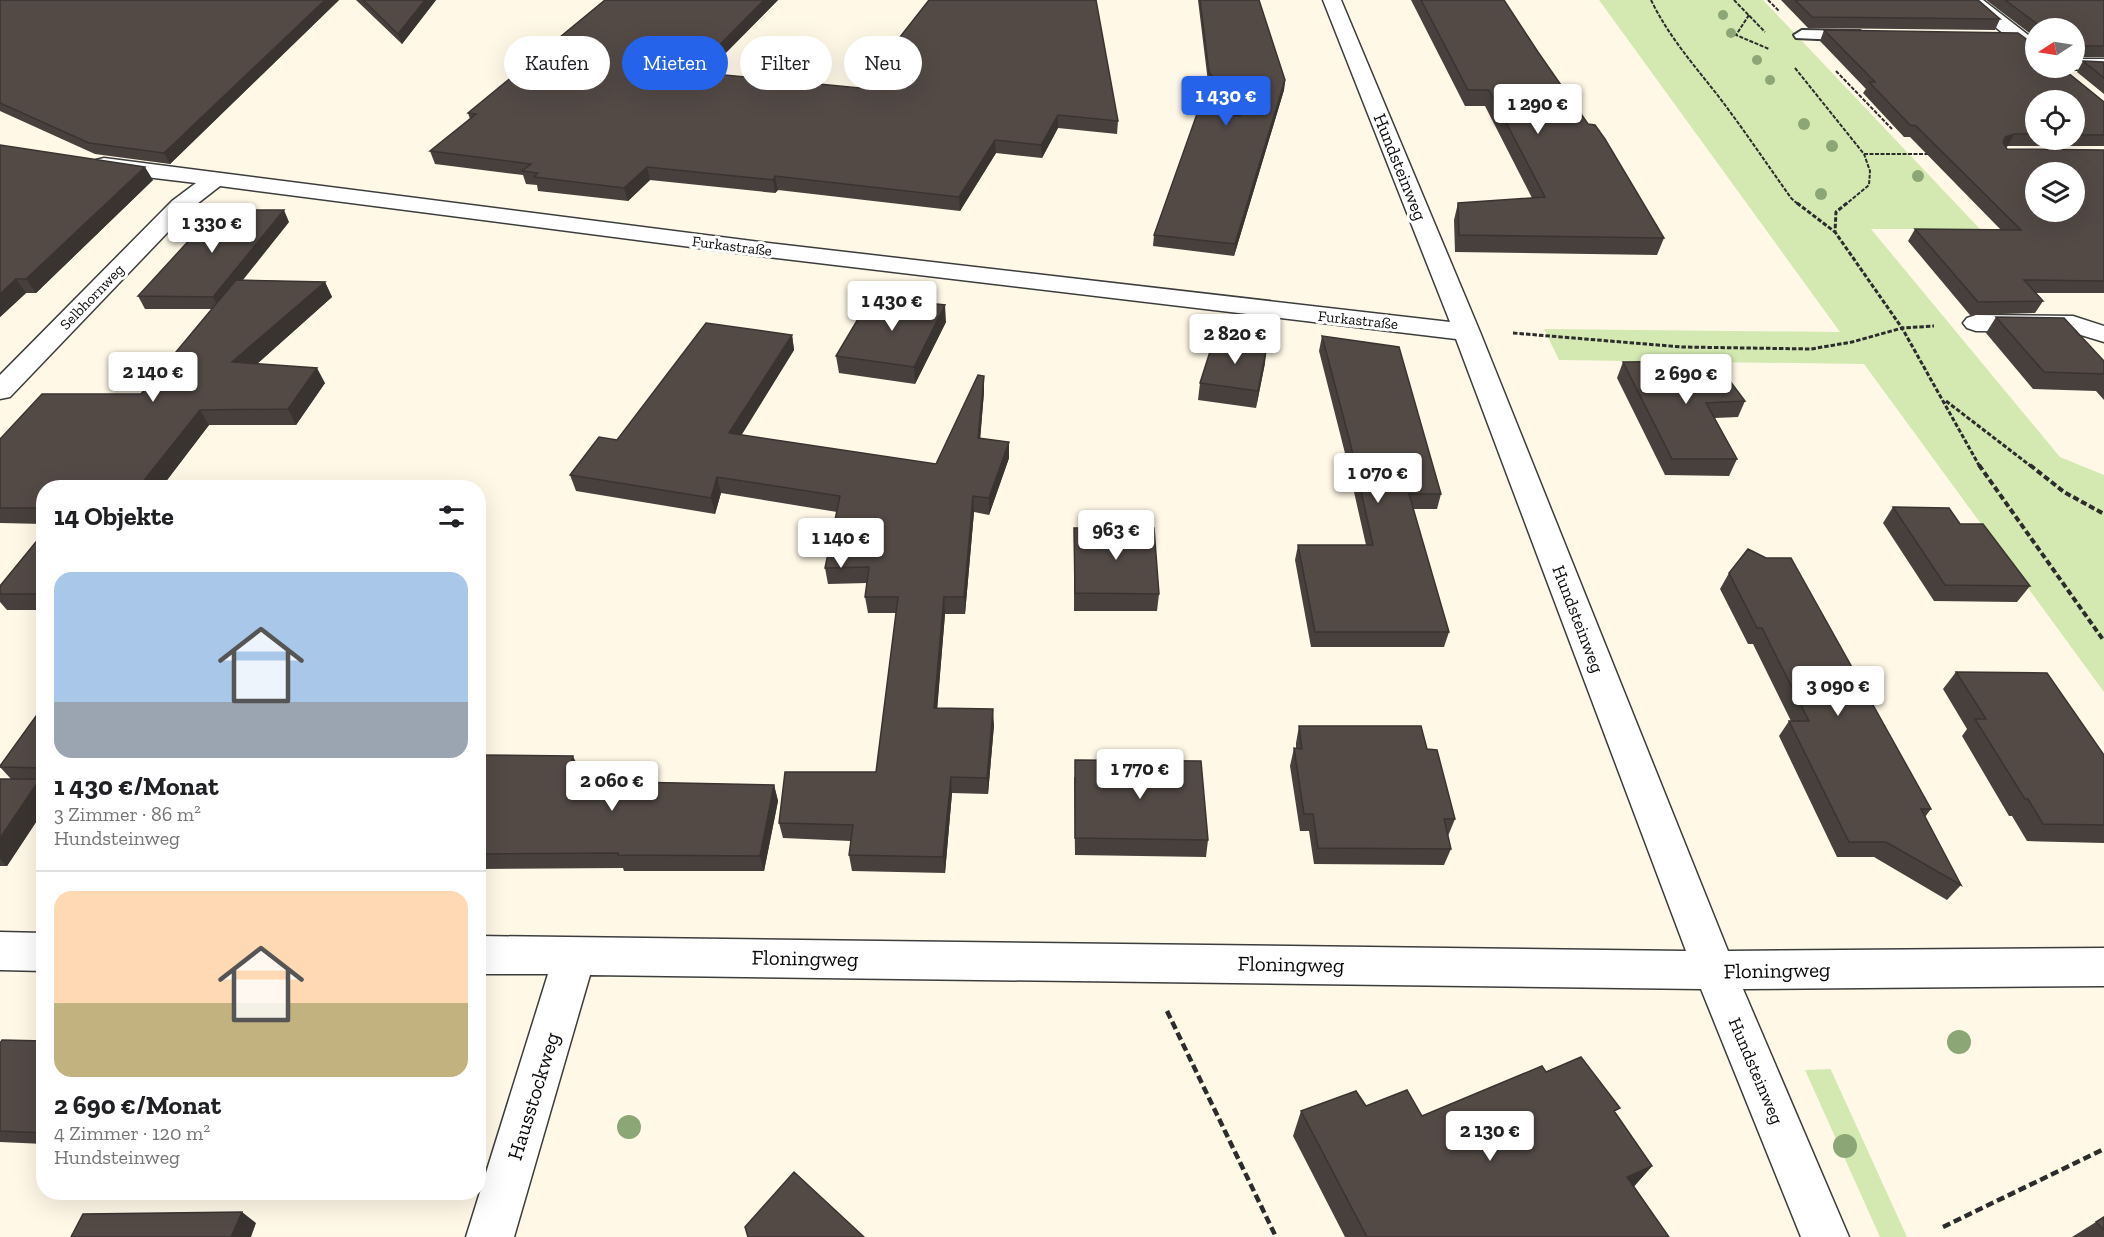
<!DOCTYPE html>
<html lang="de">
<head>
<meta charset="utf-8">
<style>
  body { margin:0; font-family:"Zilla Slab",serif; background:#f6f6f6; color:#202124; height:100vh; display:flex; flex-direction:column; font-size:22px; white-space:nowrap }
  * { box-sizing:border-box; margin:0 }
  p { font-size:20px; color:#757577 }
  .icon { flex:none; width:33px; height:33px; fill:none; stroke:currentColor; stroke-width:2; stroke-linecap:round; stroke-linejoin:round }
  .map { position:relative; flex:1; overflow:hidden }
  .panel { position:absolute; left:36px; top:480px; width:450px; height:720px; display:flex; flex-direction:column; background:#fff; border-radius:24px; box-shadow:0 6px 24px #0002 }
  .panel>* { flex:none }
  .top-card { position:absolute; left:504px; top:36px; width:570px; height:54px; display:flex; gap:12px }
  .needle { width:39px; rotate:258deg }
  .tools { position:absolute; left:2025px; top:18px; display:grid; gap:12px }
  .tools a { display:grid; place-items:center; width:60px; height:60px; border-radius:50%; background:#fff; box-shadow:0 6px 24px #0002; font-size:30px }
  .price { position:absolute; translate:-50% -51px; padding:0 14px; border-radius:6px; background:#fff; color:#222; font-size:20px; line-height:39px; filter:drop-shadow(0 2px 3px #0008) }
  .price::after { content:''; position:absolute; left:50%; top:36px; width:18px; height:14px; margin-left:-9px; background:inherit; clip-path:polygon(0 0,100% 0,50% 100%) }
  .price.current { background:#2563eb; color:#fff }
  ul { padding:0; list-style:none }
  li { display:grid; align-content:center; gap:12px; height:318px; padding:0 18px }
  li+li { border-top:2px solid #e0e0e0 }
  li span { display:grid; place-items:center; height:186px; border-radius:18px; color:#555 }
  li>.icon { margin-inline-start:auto }
  span .icon { width:108px; height:108px; fill:#fffc; stroke-width:1 }
  li b { font-size:26px }
  h2 { display:flex; justify-content:space-between; align-items:center; height:72px; padding:0 18px; font-size:26px }
  .pill { padding:0 21px; border-radius:27px; background:#fff; box-shadow:0 6px 24px #0002; font-size:21px; line-height:54px }
  .pill.current { background:#2563eb; color:#fff }
  .map>svg:first-child { display:block }
  .green { fill:#d3e9b1 }
  .lines { fill:none; stroke-linecap:round; stroke-linejoin:round }
  .lane-casing { stroke:#3d3d3d; stroke-width:4 }
  .street-casing { stroke:#3d3d3d; stroke-width:3 }
  .path-far3 { stroke:#2c2c2c; stroke-width:2; stroke-dasharray:4 1.5; stroke-linecap:butt }
  .path-far2 { stroke:#2c2c2c; stroke-width:3; stroke-dasharray:4.5 2; stroke-linecap:butt }
  .path-far1 { stroke:#2c2c2c; stroke-width:4; stroke-dasharray:6 3; stroke-linecap:butt }
  .path { stroke:#2c2c2c; stroke-width:4.5; stroke-dasharray:8 4; stroke-linecap:butt }
  .lane { fill:#fff; fill-rule:evenodd }
  .street { fill:#fff; fill-rule:evenodd }
  .tree { fill:#8da676 }
  .wall { fill:#47403c; fill-rule:evenodd }
  .shaded-wall { fill:#3a3431 }
  .building { fill:#534a46; stroke:#3a3431; stroke-width:1.5; fill-rule:evenodd }
  .labels { text-anchor:middle; dominant-baseline:central; stroke-width:6; stroke-linejoin:round; paint-order:stroke }
  .far-street-label { font-size:15px; fill:#0a0a0a; stroke:#fff }
  .street-label { font-size:18px; fill:#0a0a0a; stroke:#fff }
  .near-street-label { font-size:21px; fill:#0a0a0a; stroke:#fff }
</style>
</head>
<body>
<div class="map">
<svg width="2104" height="1237" viewBox="0 0 2104 1237">
  <rect width="100%" height="100%" fill="#fff8e7"/>
  <path class="green" d="M 1599,0 L 1763,0 L 1980,229 L 1871,229 L 2060,457 L 2104,475 L 2104,692 L 1864,364 L 1559,360 L 1544,329 L 1840,332 Z
    M 1831,1069 L 1831,1070 L 1907,1237 L 1880,1237 L 1805,1070 Z"/>
  <g class="lines">
    <g class="lane-casing">
      <path id="lane" d="M 1802,30 L 1860,31 L 1868,36 L 1860,41 L 1796,38 L 1794,35 Z"/>
    </g>
    <g class="street-casing">
      <path id="street" d="M 1323,0 L 1341,0 L 1480,332 L 1728,951 L 2104,948 L 2104,986 L 1743,989 L 1849,1237 L 1801,1237 L 1701,989 L 590,975 L 514,1237 L 466,1237 L 548,974 L 478,974 L 478,936 L 1686,951 L 1456,339 L 768,257 L 220,186 L 188,211 L 10,397 L 0,399 L 0,375 L 172,201 L 196,183 L 104,172 L 96,170 L 93,165 L 96,160 L 104,158 L 768,243 L 1450,322 Z
        M 1963,0 L 1983,0 L 2036,41 L 2036,57 L 2029,55 Z
        M 2074,59 L 2104,59 L 2104,71 L 2067,69 L 2066,68 L 2074,68 Z
        M 1976,315 L 2073,316 L 2104,326 L 2104,342 L 2071,332 L 1976,331 L 1967,328 L 1963,323 L 1967,318 Z
        M 0,932 L 44,933 L 44,971 L 0,970 Z"/>
    </g>
    <path class="path-far3" d="M 1651,0 C 1669,37 1694,65 1719,97 C 1744,130 1767,164 1791,198 L 1799,205
      M 1734,0 L 1765,32
      M 1768,0 L 1779,11
      M 1749,15 L 1736,35 L 1769,49
      M 1795,68 L 1864,154 L 1870,171 L 1869,185 L 1845,205
      M 1836,71 L 1892,129
      M 1864,154 L 1929,154"/>
    <path class="path-far2" d="M 1797,203 L 1835,232
      M 1847,203 L 1836,212 L 1835,232 L 1902,328 L 1980,467
      M 1513,333 L 1682,347 L 1811,349 L 1852,342 L 1902,328 L 1934,326
      M 1946,401 L 2032,467"/>
    <path class="path-far1" d="M 1979,465 L 2104,641
      M 2030,465 L 2064,492 L 2104,514"/>
    <path class="path" d="M 1167,1011 L 1276,1237
      M 1943,1227 L 2104,1149"/>
    <use href="#lane" class="lane"/>
    <use href="#street" class="street"/>
  </g>
  <g class="tree">
    <circle cx="1723" cy="15" r="5"/>
    <circle cx="1731" cy="33" r="5"/>
    <circle cx="1757" cy="60" r="5"/>
    <circle cx="1770" cy="80" r="5"/>
    <circle cx="1804" cy="124" r="6"/>
    <circle cx="1832" cy="146" r="6"/>
    <circle cx="1918" cy="176" r="6"/>
    <circle cx="1821" cy="194" r="6"/>
    <circle cx="1959" cy="1042" r="12"/>
    <circle cx="629" cy="1127" r="12"/>
    <circle cx="1845" cy="1146" r="12"/>
  </g>
  <path class="wall" d="M 0,0 L 339,0 L 170,164 L 95,154 L 0,111 Z
    M 356,0 L 436,0 L 402,44 Z
    M 605,0 L 778,0 L 706,73 L 1118,121 L 1117,134 L 1058,128 L 1042,158 L 996,153 L 960,211 L 778,190 L 775,193 L 650,180 L 628,201 L 538,191 L 537,185 L 526,184 L 523,175 L 435,164 L 430,151 L 470,119 L 468,113 Z
    M 1198,0 L 1259,0 L 1285,80 L 1284,90 L 1234,256 L 1153,246 L 1154,235 L 1231,115 L 1208,82 Z
    M 1411,0 L 1504,0 L 1538,52 L 1664,238 L 1657,255 L 1455,252 L 1454,220 L 1458,203 L 1532,198 L 1485,106 L 1465,106 Z
    M 1781,0 L 1978,0 L 2000,19 L 1995,30 L 1808,28 Z
    M 1986,0 L 2104,0 L 2104,57 L 2077,57 L 2074,61 L 2074,28 L 2036,28 L 2036,38 Z
    M 1824,30 L 2033,46 L 2104,102 L 2104,146 L 2008,146 L 2006,147 L 2007,149 L 2104,150 L 2104,293 L 2036,293 L 2043,301 L 2035,313 L 1970,315 L 1908,241 L 1915,229 L 2001,230 L 1910,137 L 1904,137 L 1863,93 L 1866,89 L 1820,41 ZM 2036,100 L 2074,100 L 2074,140 L 2036,140 Z
    M 2083,61 L 2104,62 L 2104,94 L 2077,72 Z
    M 0,145 L 153,180 L 36,293 L 26,293 L 0,317 Z
    M 289,222 L 243,280 L 325,282 L 332,297 L 257,364 L 325,383 L 296,425 L 209,425 L 161,488 L 44,488 L 44,524 L 0,523 L 0,439 L 141,394 L 212,309 L 145,309 L 138,296 Z
    M 1996,317 L 2104,374 L 2104,400 L 2096,391 L 2033,389 L 1986,333 Z
    M 946,322 L 915,384 L 839,373 L 836,356 Z
    M 792,335 L 794,350 L 741,435 L 936,464 L 984,376 L 984,392 L 980,438 L 1009,458 L 989,515 L 974,512 L 965,614 L 945,614 L 937,708 L 994,725 L 988,794 L 952,793 L 945,873 L 852,871 L 849,855 L 851,841 L 783,838 L 779,823 L 876,772 L 896,613 L 868,613 L 865,597 L 867,583 L 828,584 L 825,568 L 837,512 L 721,493 L 715,514 L 576,491 L 570,475 L 617,440 Z
    M 1322,336 L 1441,494 L 1437,509 L 1413,509 L 1449,632 L 1444,647 L 1311,647 L 1295,560 L 1298,545 L 1366,545 L 1347,461 L 1319,351 Z
    M 1623,362 L 1745,401 L 1738,417 L 1715,418 L 1737,459 L 1729,476 L 1665,475 L 1617,378 Z
    M 1265,363 L 1256,408 L 1198,400 L 1200,383 Z
    M 1893,507 L 1960,524 L 2030,586 L 2017,602 L 1934,601 L 1883,523 Z
    M 1074,528 L 1159,594 L 1157,611 L 1074,611 Z
    M 44,532 L 44,610 L 7,610 L 0,602 L 0,586 Z
    M 1729,573 L 1931,809 L 1925,817 L 1961,885 L 1947,900 L 1874,857 L 1837,857 L 1779,736 L 1789,721 L 1791,721 L 1753,644 L 1748,644 L 1720,589 Z
    M 1956,672 L 2104,755 L 2104,843 L 2027,841 L 2012,816 L 2009,816 L 1962,736 L 1967,729 L 1943,689 Z
    M 44,705 L 44,810 L 7,866 L 0,866 L 0,779 L 11,779 L 0,767 L 0,766 Z
    M 1299,726 L 1427,749 L 1455,819 L 1448,836 L 1451,849 L 1444,865 L 1314,864 L 1309,831 L 1300,831 L 1290,766 L 1294,748 L 1296,748 L 1296,743 Z
    M 478,755 L 580,771 L 638,782 L 774,785 L 778,801 L 764,871 L 624,871 L 623,868 L 478,869 Z
    M 1074,777 L 1208,840 L 1206,857 L 1075,855 Z
    M 44,1041 L 44,1144 L 0,1142 L 0,1043 Z
    M 1546,1072 L 1616,1113 L 1652,1166 L 1634,1186 L 1669,1237 L 1345,1237 L 1293,1136 L 1301,1111 L 1366,1106 L 1422,1116 Z
    M 2104,1217 L 2104,1237 L 2072,1237 Z"/>
  <path class="shaded-wall" d="M 325,0 L 339,0 L 170,164 L 164,153 Z
    M 425,0 L 436,0 L 402,44 L 398,34 Z
    M 764,0 L 778,0 L 695,84 L 693,72 Z
    M 1285,80 L 1284,90 L 1234,256 L 1235,244 Z
    M 1058,115 L 1058,128 L 1042,158 L 1041,145 Z
    M 2014,134 L 2008,146 L 1999,149 L 2005,137 Z
    M 995,140 L 996,153 L 960,211 L 959,197 Z
    M 145,167 L 153,180 L 36,293 L 26,279 Z
    M 647,167 L 650,180 L 628,201 L 624,188 Z
    M 775,176 L 778,190 L 775,193 L 773,180 Z
    M 284,210 L 289,222 L 219,309 L 213,297 Z
    M 16,279 L 26,293 L 0,317 L 0,294 Z
    M 325,282 L 332,297 L 241,378 L 232,362 Z
    M 945,305 L 946,322 L 915,384 L 914,367 Z
    M 792,335 L 794,350 L 733,449 L 729,433 Z
    M 1267,346 L 1265,363 L 1256,408 L 1258,391 Z
    M 317,368 L 325,383 L 296,425 L 288,409 Z
    M 984,376 L 984,392 L 979,454 L 978,438 Z
    M 200,410 L 209,425 L 161,488 L 138,488 Z
    M 1009,442 L 1009,458 L 989,515 L 989,498 Z
    M 717,477 L 721,493 L 715,514 L 711,498 Z
    M 973,496 L 974,512 L 965,614 L 964,597 Z
    M 944,597 L 945,614 L 936,724 L 934,708 Z
    M 993,709 L 994,725 L 988,794 L 987,778 Z
    M 573,756 L 580,771 L 568,771 Z
    M 634,772 L 640,788 L 630,782 Z
    M 951,777 L 952,793 L 945,873 L 943,857 Z
    M 40,779 L 44,783 L 44,810 L 7,866 L 0,859 L 0,838 Z
    M 774,785 L 778,801 L 764,871 L 760,856 Z
    M 1652,1166 L 1631,1190 L 1627,1177 Z
    M 242,1212 L 256,1223 L 251,1237 L 231,1237 Z"/>
  <path class="building" d="M 0,0 L 325,0 L 164,153 L 89,143 L 0,103 Z
    M 363,0 L 425,0 L 398,34 Z
    M 605,0 L 764,0 L 693,72 L 860,88 L 929,0 L 1096,0 L 1118,121 L 1058,115 L 1041,145 L 995,140 L 959,197 L 775,176 L 773,180 L 647,167 L 624,188 L 534,177 L 538,173 L 522,171 L 531,164 L 430,151 L 476,114 L 468,113 Z
    M 1200,0 L 1259,0 L 1285,80 L 1235,244 L 1154,235 L 1198,111 L 1240,116 L 1209,72 Z
    M 1421,0 L 1504,0 L 1538,52 L 1588,124 L 1595,125 L 1605,139 L 1664,238 L 1459,235 L 1458,203 L 1545,197 L 1489,90 L 1468,90 Z
    M 1795,0 L 1978,0 L 2000,19 L 1812,17 Z
    M 2005,0 L 2104,0 L 2104,46 L 2080,46 L 2078,55 L 2074,55 L 2074,28 L 2043,28 Z
    M 1824,30 L 2018,33 L 2036,46 L 2036,68 L 2062,68 L 2104,102 L 2104,135 L 2074,135 L 2074,100 L 2036,100 L 2036,134 L 2014,134 L 2005,137 L 2003,143 L 2007,149 L 2104,150 L 2104,281 L 2024,280 L 2043,301 L 1978,302 L 1915,229 L 2021,230 L 1916,126 L 1910,125 L 1869,82 L 1875,82 ZM 2036,172 L 2074,172 L 2074,212 L 2036,212 Z
    M 2083,61 L 2104,62 L 2104,78 Z
    M 0,145 L 145,167 L 26,279 L 16,279 L 0,294 Z
    M 217,210 L 284,210 L 213,297 L 138,296 Z
    M 236,280 L 325,282 L 232,362 L 317,368 L 288,409 L 200,410 L 138,488 L 44,488 L 44,508 L 0,508 L 0,439 L 42,394 L 141,394 Z
    M 871,297 L 945,305 L 914,367 L 836,356 Z
    M 1996,317 L 2064,318 L 2104,361 L 2104,374 L 2044,372 Z
    M 706,323 L 792,335 L 729,433 L 936,464 L 978,375 L 984,376 L 978,438 L 1009,442 L 989,498 L 973,496 L 964,597 L 944,597 L 934,708 L 993,709 L 987,778 L 951,777 L 943,857 L 849,855 L 853,825 L 779,823 L 785,772 L 876,772 L 898,597 L 865,597 L 869,567 L 825,568 L 840,496 L 717,477 L 711,498 L 570,475 L 599,437 L 617,440 Z
    M 1322,336 L 1399,347 L 1441,494 L 1409,494 L 1449,632 L 1315,632 L 1298,545 L 1373,545 L 1351,446 Z
    M 1214,339 L 1267,346 L 1258,391 L 1200,383 Z
    M 1715,361 L 1745,401 L 1706,403 L 1737,459 L 1672,459 L 1623,362 Z
    M 1893,507 L 1949,508 L 1960,524 L 1983,524 L 2030,586 L 1945,585 Z
    M 1074,528 L 1154,528 L 1159,594 L 1075,593 Z
    M 44,532 L 44,594 L 0,594 L 0,586 Z
    M 1748,549 L 1766,558 L 1791,558 L 1931,809 L 1921,809 L 1961,885 L 1886,842 L 1849,842 L 1789,721 L 1809,721 L 1762,628 L 1757,628 L 1729,573 Z
    M 1956,672 L 2047,673 L 2104,755 L 2104,825 L 2043,824 L 2028,799 L 2025,799 L 1975,719 L 1986,719 Z
    M 44,705 L 44,768 L 0,767 L 0,766 Z
    M 1299,726 L 1421,726 L 1427,749 L 1437,750 L 1455,819 L 1444,819 L 1451,849 L 1318,848 L 1313,814 L 1304,814 L 1294,748 L 1302,749 Z
    M 478,755 L 573,756 L 568,771 L 634,772 L 630,782 L 774,785 L 760,856 L 618,855 L 618,853 L 478,854 Z
    M 1075,760 L 1201,761 L 1208,840 L 1075,838 Z
    M 0,779 L 40,779 L 0,838 Z
    M 2,1040 L 44,1041 L 44,1133 L 0,1131 L 0,1043 Z
    M 1581,1057 L 1620,1108 L 1614,1111 L 1652,1166 L 1627,1177 L 1669,1237 L 1367,1237 L 1301,1111 L 1356,1091 L 1366,1106 L 1407,1090 L 1422,1116 L 1542,1066 L 1546,1072 Z
    M 794,1172 L 864,1237 L 748,1237 L 745,1227 Z
    M 242,1212 L 231,1237 L 71,1237 L 83,1214 Z
    M 2104,1217 L 2104,1230 L 2096,1222 Z"/>
  <g class="labels">
    <g class="far-street-label">
      <text transform="translate(732 246) rotate(7)">Furkastraße</text>
      <text transform="translate(92 297) rotate(-46)">Selbhornweg</text>
      <text transform="translate(1358 320) rotate(6)">Furkastraße</text>
    </g>
    <g class="street-label">
      <text transform="translate(1400 167) rotate(68)">Hundsteinweg</text>
      <text transform="translate(1578 619) rotate(69)">Hundsteinweg</text>
      <text transform="translate(1756 1071) rotate(67)">Hundsteinweg</text>
    </g>
    <g class="near-street-label">
      <text transform="translate(805 958) rotate(1)">Floningweg</text>
      <text transform="translate(1291 964) rotate(1)">Floningweg</text>
      <text transform="translate(1777 970) rotate(-1)">Floningweg</text>
      <text transform="translate(533 1096) rotate(-73)">Hausstockweg</text>
    </g>
  </g>
</svg>
<div class="tools">
<a><svg class="needle" viewBox="-14 -14 28 28"><path d="M0-13l5 13h-10z" fill="#e53935"/><path d="M0 13l5-13h-10z" fill="#757577"/></svg></a>
<a><svg class="icon" aria-label="locate" viewBox="0 0 24 24"><circle cx="12" cy="12" r="6"/><path d="M12 2v4M12 18v4M2 12h4M18 12h4"/></svg></a>
<a><svg class="icon" aria-label="layers" viewBox="0 0 24 24"><path d="M12 4l9 5-9 5-9-5zM3 14l9 5 9-5"/></svg></a>
</div>
<b class="price current" style="left:1226px;top:127px">1 430 €</b>
<b class="price" style="left:1538px;top:135px">1 290 €</b>
<b class="price" style="left:212px;top:254px">1 330 €</b>
<b class="price" style="left:892px;top:332px">1 430 €</b>
<b class="price" style="left:1235px;top:365px">2 820 €</b>
<b class="price" style="left:153px;top:403px">2 140 €</b>
<b class="price" style="left:1686px;top:405px">2 690 €</b>
<b class="price" style="left:1378px;top:504px">1 070 €</b>
<b class="price" style="left:1116px;top:561px">963 €</b>
<b class="price" style="left:841px;top:569px">1 140 €</b>
<b class="price" style="left:1838px;top:717px">3 090 €</b>
<b class="price" style="left:1140px;top:800px">1 770 €</b>
<b class="price" style="left:612px;top:812px">2 060 €</b>
<b class="price" style="left:1490px;top:1162px">2 130 €</b>
<div class="top-card">
<a class="pill">Kaufen</a>
<a class="pill current">Mieten</a>
<a class="pill">Filter</a>
<a class="pill">Neu</a>
</div>
<section class="panel">
<h2>14 Objekte<svg class="icon" aria-label="filters" viewBox="0 0 24 24"><path d="M4 7h16M4 17h16"/><circle cx="9" cy="7" r="2"/><circle cx="15" cy="17" r="2"/></svg></h2>
<ul>
<li><span style="background:linear-gradient(#a9c7e8 70%,#9aa5b1 0)"><svg class="icon" aria-label="home" viewBox="0 0 24 24"><path d="M3 11l9-7 9 7M6 9v11h12V9"/></svg></span><div><b>1 430 €/Monat</b><p>3 Zimmer · 86 m²</p><p>Hundsteinweg</p></div></li>
<li><span style="background:linear-gradient(#ffd9b3 60%,#c2b280 0)"><svg class="icon" aria-label="home" viewBox="0 0 24 24"><path d="M3 11l9-7 9 7M6 9v11h12V9"/></svg></span><div><b>2 690 €/Monat</b><p>4 Zimmer · 120 m²</p><p>Hundsteinweg</p></div></li>
</ul>
</section>
</div>
</body>
</html>
